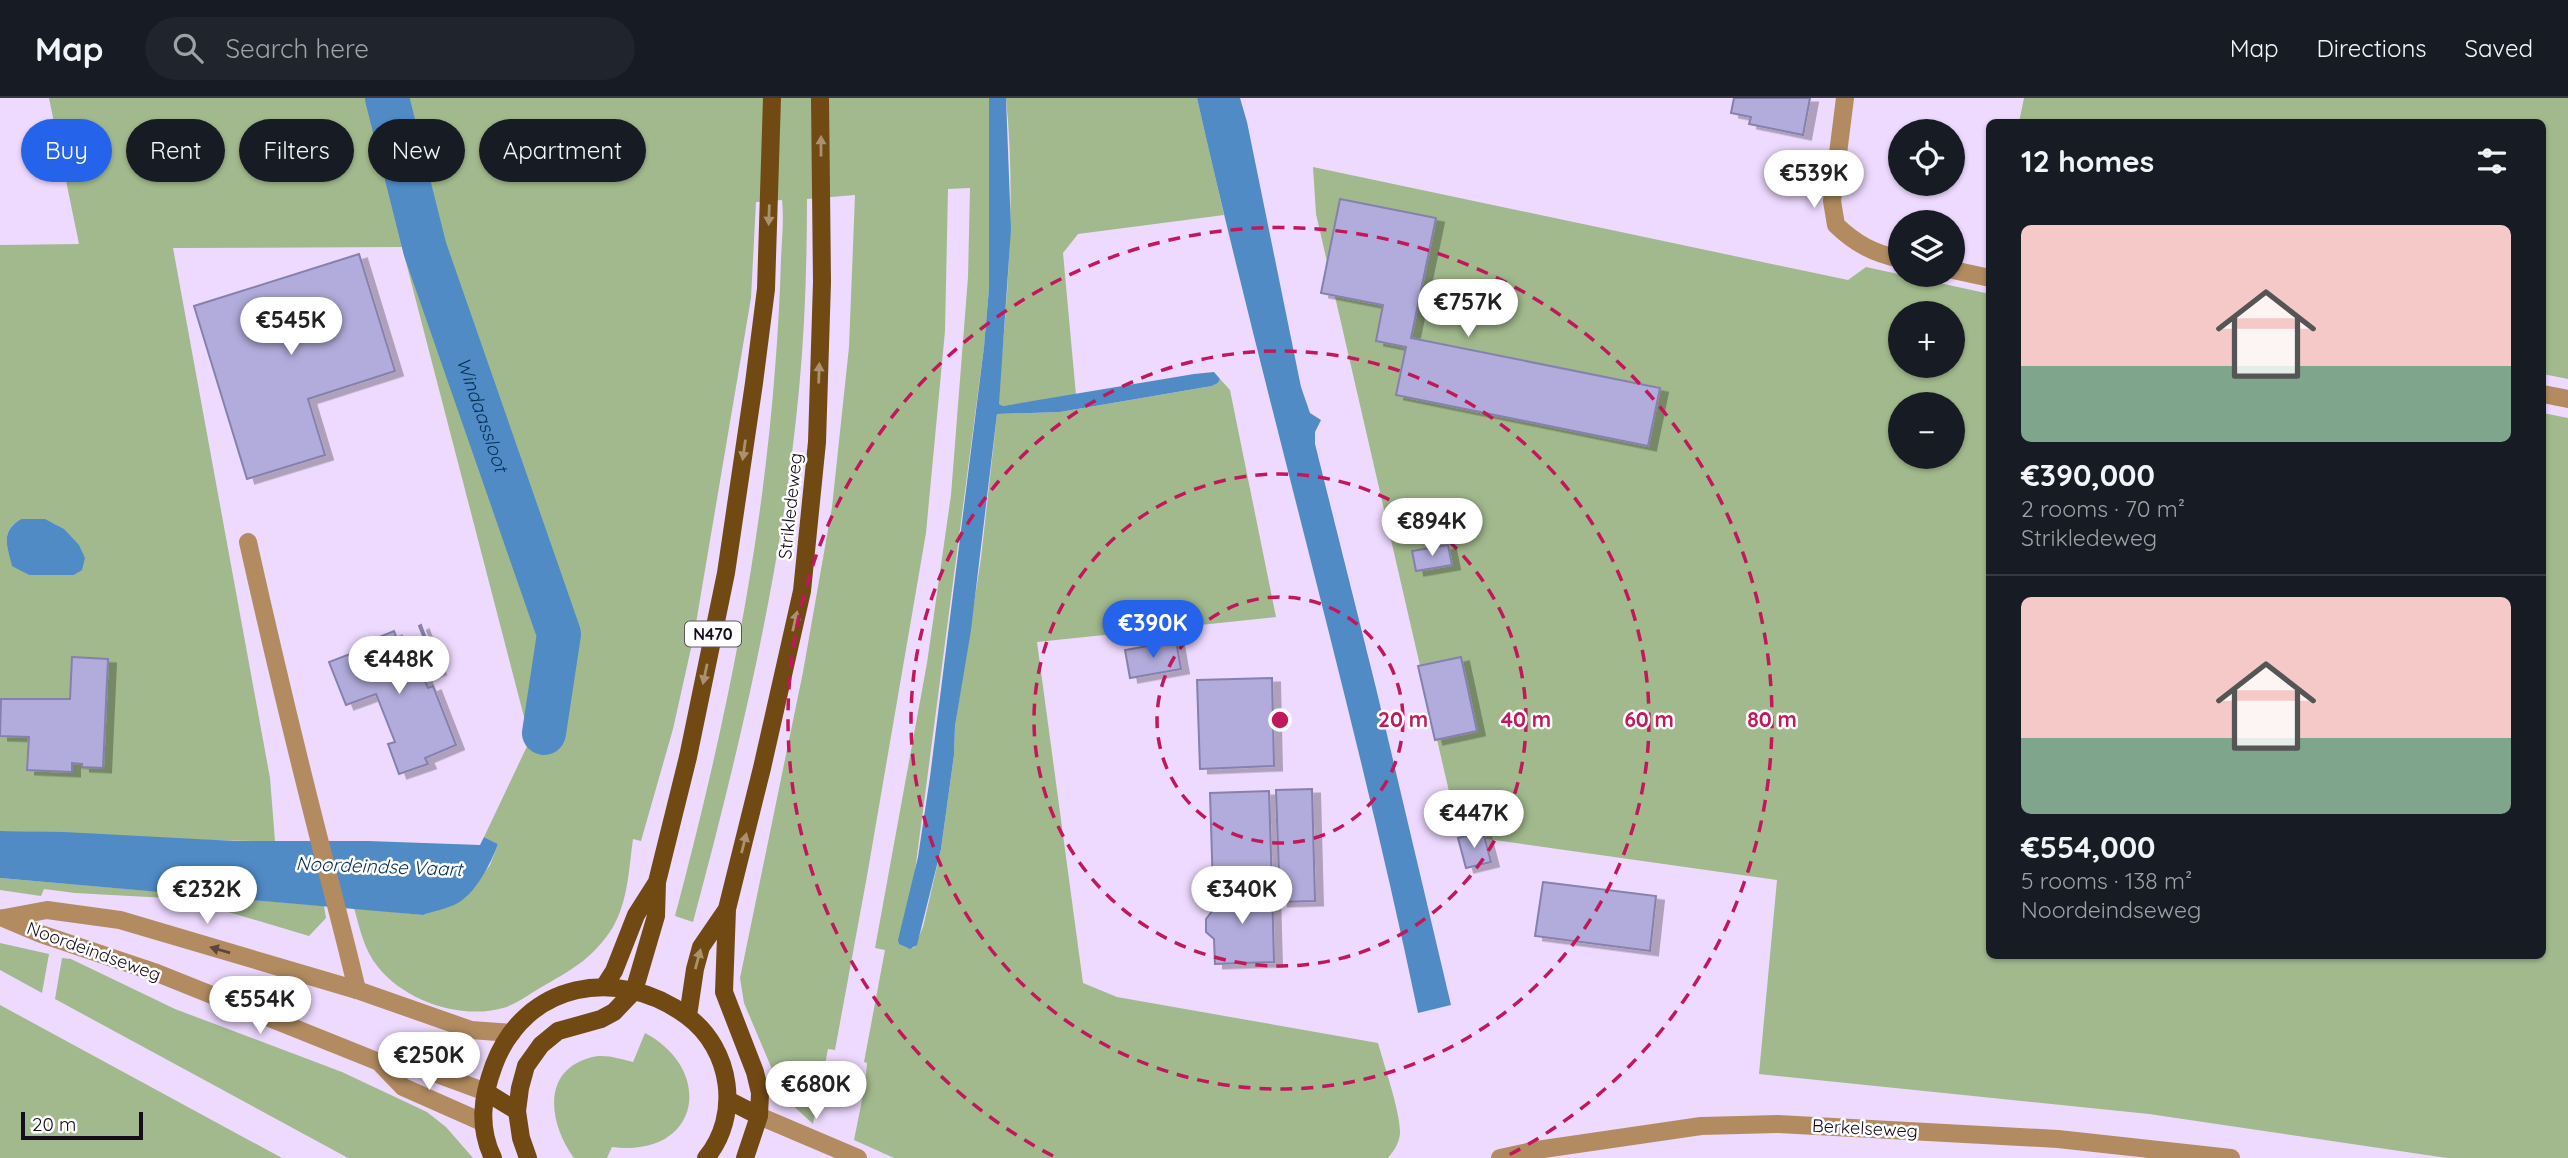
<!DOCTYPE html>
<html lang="en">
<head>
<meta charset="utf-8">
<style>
  body { margin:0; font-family:Quicksand,sans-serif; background:#20242c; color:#f1f3f6; height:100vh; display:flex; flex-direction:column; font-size:26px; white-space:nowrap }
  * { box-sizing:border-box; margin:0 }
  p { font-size:23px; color:#9ea1a6 }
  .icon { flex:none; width:38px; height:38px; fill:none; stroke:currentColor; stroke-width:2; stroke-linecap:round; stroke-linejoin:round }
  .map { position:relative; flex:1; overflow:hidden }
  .sheet { position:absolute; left:1986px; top:21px; width:560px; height:840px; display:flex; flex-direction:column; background:#171b24; border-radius:10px; box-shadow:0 2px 5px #0004 }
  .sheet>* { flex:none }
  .guide { position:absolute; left:21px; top:21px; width:665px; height:63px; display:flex; gap:14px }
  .buttons { position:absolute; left:1888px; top:21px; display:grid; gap:14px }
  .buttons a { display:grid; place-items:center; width:77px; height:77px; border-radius:50%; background:#171b24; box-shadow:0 2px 5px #0004; font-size:35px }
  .scale { position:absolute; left:21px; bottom:18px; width:122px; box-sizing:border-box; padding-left:7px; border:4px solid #150c1c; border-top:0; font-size:19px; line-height:24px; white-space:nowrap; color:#150c1c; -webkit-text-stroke:5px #fff; paint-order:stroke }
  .price { position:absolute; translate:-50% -60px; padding:0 16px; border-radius:24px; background:#fff; color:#222; font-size:23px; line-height:46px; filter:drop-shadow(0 2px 4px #0008) }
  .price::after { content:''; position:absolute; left:50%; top:42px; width:21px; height:16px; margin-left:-10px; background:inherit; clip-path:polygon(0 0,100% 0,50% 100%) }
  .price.current { background:#2563eb; color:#fff }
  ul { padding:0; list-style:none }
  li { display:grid; align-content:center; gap:14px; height:371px; padding:0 35px }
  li+li { border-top:2px solid #363941 }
  li span { display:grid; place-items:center; height:217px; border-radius:10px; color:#555 }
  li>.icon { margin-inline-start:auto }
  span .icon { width:126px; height:126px; fill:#fffc; stroke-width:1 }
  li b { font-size:30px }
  h2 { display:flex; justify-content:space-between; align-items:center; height:84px; padding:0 35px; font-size:30px }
  .chip { padding:0 24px; border-radius:32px; background:#171b24; box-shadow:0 2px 5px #0004; font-size:24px; line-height:63px }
  .chip.current { background:#2563eb; color:#fff }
  header { display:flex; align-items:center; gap:42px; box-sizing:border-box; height:98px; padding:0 35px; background:#171b24; border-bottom:2px solid #363941 }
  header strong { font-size:33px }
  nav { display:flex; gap:38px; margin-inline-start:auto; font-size:24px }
  .search { width:490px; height:63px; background:#20242c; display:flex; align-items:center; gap:18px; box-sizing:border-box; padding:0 24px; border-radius:38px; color:#9ea1a6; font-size:26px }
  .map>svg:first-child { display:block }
  .green { fill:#a2b98d; fill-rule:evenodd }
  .water { fill:#508bc6 }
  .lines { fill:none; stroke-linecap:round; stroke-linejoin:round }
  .canal { stroke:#508bc6; stroke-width:44 }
  .building { fill:#b1acdb; stroke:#8680ad; stroke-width:2; filter:url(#shadow) }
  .service { stroke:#b28c60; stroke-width:18 }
  .minor { stroke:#b28c60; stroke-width:18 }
  .tertiary { stroke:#b28c60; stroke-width:18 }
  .primary { stroke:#714913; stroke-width:18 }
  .oneway { fill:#aa9271 }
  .oneway2 { fill:#5c463b }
  .ring { fill:none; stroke:#c2185b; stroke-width:3.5; stroke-dasharray:12 9 }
  .labels { text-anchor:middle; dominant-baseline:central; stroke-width:5; stroke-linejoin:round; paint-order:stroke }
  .shield { fill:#fff; stroke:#5b5560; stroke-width:2 }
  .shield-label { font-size:16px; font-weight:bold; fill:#150c1c }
  .street-label { font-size:18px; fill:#150c1c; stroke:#fff }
  .water-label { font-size:19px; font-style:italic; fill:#033057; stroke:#fff }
  .centre { fill:#c2185b; stroke:#fff; stroke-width:3.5 }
  .ring-label { font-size:21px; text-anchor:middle; font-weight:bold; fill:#c2185b; stroke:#fff; stroke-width:5; stroke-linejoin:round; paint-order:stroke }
</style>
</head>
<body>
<header>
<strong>Map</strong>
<div class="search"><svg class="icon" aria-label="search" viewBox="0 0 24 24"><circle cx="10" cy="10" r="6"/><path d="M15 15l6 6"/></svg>Search here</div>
<nav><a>Map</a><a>Directions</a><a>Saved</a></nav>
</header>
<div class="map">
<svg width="2568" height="1060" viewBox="0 0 2568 1060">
  <defs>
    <filter id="shadow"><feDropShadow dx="8" dy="4.5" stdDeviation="0" flood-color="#0004"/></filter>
  </defs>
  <rect width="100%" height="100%" fill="#eedaff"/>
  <path class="green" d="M 49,0 L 989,0 L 989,190 L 984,249 L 905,849 L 914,850 L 923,829 L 941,751 L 954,657 L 955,628 L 981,460 L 997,316 L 1060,314 L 1212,288 L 1218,285 L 1220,281 L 1230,292 L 1276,519 L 1037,544 L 1083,885 L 1117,899 L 1378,945 C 1384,967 1401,1016 1400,1036 C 1399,1045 1394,1053 1388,1060 L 894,1060 L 854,1042 L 865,987 L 867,965 L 864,964 L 885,852 L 875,850 L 927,565 L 951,397 L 968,179 L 970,90 L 948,91 L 945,233 L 926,435 L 867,778 L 835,952 L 828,951 L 813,1026 L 787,1002 L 777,983 L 744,905 L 740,880 L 803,574 L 832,409 L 849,249 L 855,97 L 807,101 C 807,164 805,229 799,292 C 782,472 740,649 693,824 L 675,818 C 723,638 761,457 775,271 C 778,234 780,197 781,160 C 782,141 784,121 782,102 L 756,104 L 751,200 L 694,537 L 673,631 L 641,743 L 633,741 C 629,770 628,803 613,829 C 594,859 575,870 545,887 C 532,894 519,905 503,910 C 461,922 405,903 378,869 C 364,852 360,831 354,810 L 423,817 L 466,799 L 490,767 L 498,746 L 484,739 L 530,642 L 402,149 L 173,150 L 270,680 L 275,743 C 183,744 92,734 0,733 L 0,147 L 79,146 ZM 21,421 C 67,421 65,433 82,471 L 74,477 L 29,477 L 12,467 C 7,447 0,434 21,421 Z
    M 1006,0 L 1197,0 L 1224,117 L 1078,136 L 1063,155 L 1076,297 L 1003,308 L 999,306 L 998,298 C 1008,199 1016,100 1006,0 Z
    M 2024,0 L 2568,0 L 2568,281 L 2543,276 L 2543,24 L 2019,24 Z
    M 1313,69 L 1848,182 L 1866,169 L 1990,196 L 1990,858 L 2543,858 L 2543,315 L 2568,320 L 2568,1060 L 2447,1060 L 2149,1016 L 1759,976 L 1777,782 L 1459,737 L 1316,116 ZM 1900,215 L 1953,215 L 1953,268 L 1900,268 ZM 1900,306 L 1953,306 L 1953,359 L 1900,359 Z
    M 0,780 L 324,808 L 326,820 L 309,838 L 185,801 L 75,795 L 44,791 L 41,798 L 0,792 Z
    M 0,845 L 49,856 L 42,895 L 0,872 Z
    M 62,860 L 71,861 L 175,911 L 342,974 L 427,1014 L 446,1029 L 473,1060 L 348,1060 L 55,901 Z
    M 0,907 L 282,1060 L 0,1060 Z
    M 645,935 C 715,972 701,1060 612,1049 L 607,1060 L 574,1060 C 550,1028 540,974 589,960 C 604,955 619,961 633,964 Z"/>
  <path class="water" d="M 989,0 L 1006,0 L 1011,131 L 999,306 L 1003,308 L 1194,276 L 1214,274 L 1220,281 L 1218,285 L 1212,288 L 1060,314 L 997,316 L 971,532 L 955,628 L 954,657 L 941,751 L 917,847 L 910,851 L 899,846 L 898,842 L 918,759 L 930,679 L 984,249 L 989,190 Z
    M 1197,0 L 1240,0 L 1247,24 L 1301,289 L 1310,315 L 1321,322 L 1315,334 L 1315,346 L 1376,590 L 1451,907 L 1418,915 C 1354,608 1266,306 1197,0 Z
    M 21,421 L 45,421 L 64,431 L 79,447 L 85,460 L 82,472 L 74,477 L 29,477 L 12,468 C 7,447 0,434 21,421 Z
    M 0,733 L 64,734 L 235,743 L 368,743 L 480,747 L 484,739 L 498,746 C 491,765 475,797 456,806 C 446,811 434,813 423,817 L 0,780 Z"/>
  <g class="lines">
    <path class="canal" id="s1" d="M 387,0 L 425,151 L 559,536 L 544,635"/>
  </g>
  <path class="building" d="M 1734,0 L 1810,0 L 1803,37 L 1749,26 L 1751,19 L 1731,15 Z
    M 1340,101 L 1436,120 L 1411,240 L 1660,290 L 1648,348 L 1396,297 L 1406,249 L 1376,243 L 1383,207 L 1321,195 Z
    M 359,156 L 395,273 L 308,301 L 325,357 L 247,381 L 194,208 Z
    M 1448,447 L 1452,467 L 1416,473 L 1412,453 Z
    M 421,527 L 438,572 L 423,578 L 428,590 L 433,588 L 456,647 L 425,660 L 428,666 L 399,676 L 388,646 L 395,644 L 376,596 L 346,607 L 329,564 L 366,550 L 364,545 L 368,549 L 380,545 L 377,540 L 394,533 L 400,549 L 424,540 L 419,528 Z
    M 1176,543 L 1181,571 L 1130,580 L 1125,552 Z
    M 72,559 L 108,561 L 103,670 L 82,669 L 82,666 L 72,665 L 72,674 L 27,672 L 29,639 L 0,638 L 1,601 L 70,601 Z
    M 1461,559 L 1477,633 L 1435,642 L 1418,568 Z
    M 1272,580 L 1274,668 L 1200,671 L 1197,582 Z
    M 1312,691 L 1315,803 L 1280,804 L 1276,692 Z
    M 1269,693 L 1272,790 L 1213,791 L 1210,695 Z
    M 1483,734 L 1491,764 L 1466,770 L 1458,740 Z
    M 1543,784 L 1656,798 L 1650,853 L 1535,838 Z
    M 1272,790 L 1274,864 L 1215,866 L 1214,841 L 1206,834 L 1206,821 L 1213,812 L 1213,791 Z"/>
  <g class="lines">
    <path class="service" d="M 248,444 C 270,542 293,639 318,737 C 331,789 345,840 357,892"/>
    <path class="minor" d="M 1845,0 L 1832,103 L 1836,127 C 1856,146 1873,155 1900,161
      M 1953,172 L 1990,180
      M 2543,296 L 2568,301"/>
    <path class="tertiary" d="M 3,820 L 41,836 L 157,875 L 379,964 L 410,966 L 486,994
      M 4,820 L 47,812 L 120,822 L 357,892 L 471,932 L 512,935
      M 379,964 L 403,989 L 482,1024
      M 759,1018 L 858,1060
      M 1500,1060 L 1537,1052 L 1701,1028 L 1778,1026 L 2058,1041 L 2231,1060"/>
    <path class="primary" d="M 605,887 L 614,873 L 636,817 L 657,784
      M 688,918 L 695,871 L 701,849 L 727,811
      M 486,994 L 517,1013
      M 728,1002 L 759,1018
      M 493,1060 C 478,1029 482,999 494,967 C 525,884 618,867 687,918 C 732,951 741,1018 706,1060
      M 528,1060 L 521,1040 L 517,1013 L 520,990 L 526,968 L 541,947 L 558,933 L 601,921 L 614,914 L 634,893 L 656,818 L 657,784 L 688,659 L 726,475 L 754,285 L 766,191 L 772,0
      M 745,1060 L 759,1018 L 760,995 L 755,974 L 724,894 L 727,811 L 762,670 L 802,493 L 817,344 L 822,184 L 820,0"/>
  </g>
  <defs><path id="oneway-solid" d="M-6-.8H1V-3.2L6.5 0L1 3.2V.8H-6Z" transform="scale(1.75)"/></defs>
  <g class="oneway">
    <use href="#oneway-solid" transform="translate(821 48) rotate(-90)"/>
    <use href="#oneway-solid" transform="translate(769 117) rotate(92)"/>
    <use href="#oneway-solid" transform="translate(819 275) rotate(-88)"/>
    <use href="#oneway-solid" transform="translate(744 352) rotate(98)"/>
    <use href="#oneway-solid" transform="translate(795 523) rotate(-77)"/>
    <use href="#oneway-solid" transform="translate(705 576) rotate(102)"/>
    <use href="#oneway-solid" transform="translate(744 745) rotate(-76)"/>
    <use href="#oneway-solid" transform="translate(698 861) rotate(-75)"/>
  </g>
  <use class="oneway2" href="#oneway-solid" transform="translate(220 852) rotate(-164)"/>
  <g class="ring">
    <circle cx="1280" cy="622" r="123"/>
    <circle cx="1280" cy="622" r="246"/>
    <circle cx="1280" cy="622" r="369"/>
    <path d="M1053 1058A492 492 0 1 1 1507 1058"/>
  </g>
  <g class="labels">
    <rect class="shield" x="685" y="523.5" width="56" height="25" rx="5"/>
    <g class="shield-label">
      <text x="713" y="536">N470</text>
    </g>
    <g class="street-label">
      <text transform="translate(790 408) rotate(-84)">Strikledeweg</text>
      <text transform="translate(94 853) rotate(20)">Noordeindseweg</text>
      <text transform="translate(1865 1030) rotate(3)">Berkelseweg</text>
    </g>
    <g class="water-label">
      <text stroke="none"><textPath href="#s1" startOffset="331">Windaassloot</textPath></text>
      <text transform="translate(379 768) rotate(2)">Noordeindse Vaart</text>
    </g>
  </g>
  <circle cx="1280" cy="622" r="10" class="centre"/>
  <g class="ring-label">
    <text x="1403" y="629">20 m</text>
    <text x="1526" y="629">40 m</text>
    <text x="1649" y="629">60 m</text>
    <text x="1772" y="629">80 m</text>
  </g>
</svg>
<div class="buttons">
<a><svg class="icon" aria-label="locate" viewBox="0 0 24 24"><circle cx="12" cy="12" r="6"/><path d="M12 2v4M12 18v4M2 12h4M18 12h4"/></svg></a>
<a><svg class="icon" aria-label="layers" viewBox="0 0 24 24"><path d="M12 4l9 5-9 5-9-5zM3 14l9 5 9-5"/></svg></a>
<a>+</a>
<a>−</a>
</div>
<div class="scale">20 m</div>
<b class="price" style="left:1814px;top:112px">€539K</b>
<b class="price" style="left:1468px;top:241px">€757K</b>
<b class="price" style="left:291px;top:259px">€545K</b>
<b class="price" style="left:1432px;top:460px">€894K</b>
<b class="price current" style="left:1153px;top:562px">€390K</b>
<b class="price" style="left:399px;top:598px">€448K</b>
<b class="price" style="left:1474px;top:752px">€447K</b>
<b class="price" style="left:207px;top:828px">€232K</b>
<b class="price" style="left:1242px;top:828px">€340K</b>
<b class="price" style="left:260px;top:938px">€554K</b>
<b class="price" style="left:429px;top:994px">€250K</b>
<b class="price" style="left:816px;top:1023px">€680K</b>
<div class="guide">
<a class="chip current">Buy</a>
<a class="chip">Rent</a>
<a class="chip">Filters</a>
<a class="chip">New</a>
<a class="chip">Apartment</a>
</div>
<section class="sheet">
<h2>12 homes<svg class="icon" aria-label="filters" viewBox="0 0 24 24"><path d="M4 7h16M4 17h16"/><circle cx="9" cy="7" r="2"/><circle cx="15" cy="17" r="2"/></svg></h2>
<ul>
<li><span style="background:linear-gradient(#f6c9c9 65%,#7fa58c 0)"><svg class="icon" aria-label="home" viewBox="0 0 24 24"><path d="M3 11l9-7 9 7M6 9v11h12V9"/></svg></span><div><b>€390,000</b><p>2 rooms · 70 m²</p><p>Strikledeweg</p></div></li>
<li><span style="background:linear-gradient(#f6c9c9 65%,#7fa58c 0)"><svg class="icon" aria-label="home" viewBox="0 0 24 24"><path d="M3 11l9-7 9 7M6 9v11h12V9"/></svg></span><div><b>€554,000</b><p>5 rooms · 138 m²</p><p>Noordeindseweg</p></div></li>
</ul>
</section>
</div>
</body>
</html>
